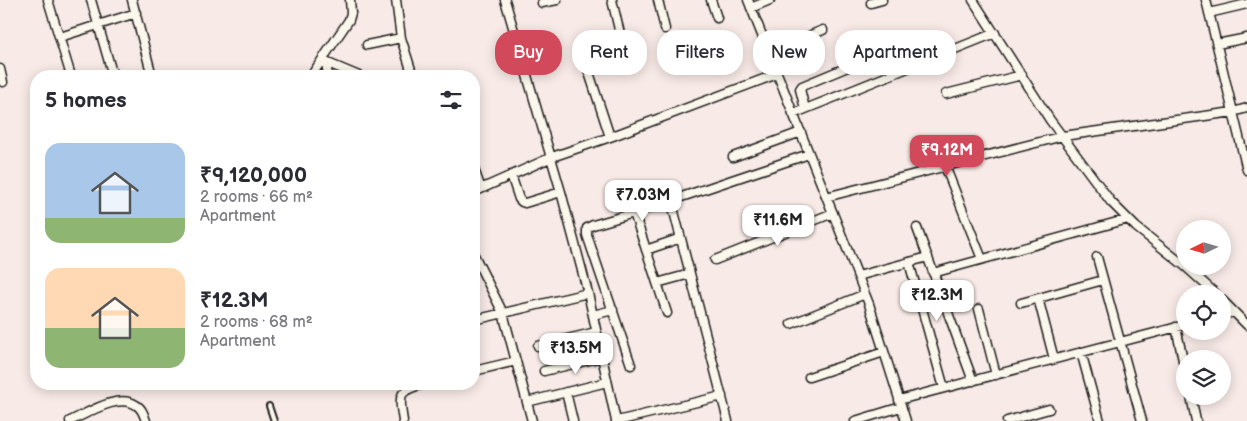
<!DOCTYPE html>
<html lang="en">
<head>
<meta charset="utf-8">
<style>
  body { margin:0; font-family:"Balsamiq Sans",sans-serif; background:#f7f7f7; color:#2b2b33; height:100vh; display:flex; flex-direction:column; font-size:19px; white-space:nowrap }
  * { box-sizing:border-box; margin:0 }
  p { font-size:16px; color:#7c7c81 }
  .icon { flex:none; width:28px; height:28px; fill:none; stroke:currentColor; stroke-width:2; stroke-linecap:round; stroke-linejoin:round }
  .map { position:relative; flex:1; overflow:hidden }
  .drawer { position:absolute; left:30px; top:70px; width:450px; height:320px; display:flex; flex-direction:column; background:#fff; border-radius:20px; box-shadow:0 2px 12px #0003 }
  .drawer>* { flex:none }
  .hud { position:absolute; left:495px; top:30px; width:475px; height:45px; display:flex; gap:10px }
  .needle { width:32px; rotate:265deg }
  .controls { position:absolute; left:1176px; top:220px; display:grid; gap:10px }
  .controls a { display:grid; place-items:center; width:55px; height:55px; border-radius:50%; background:#fff; box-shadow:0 2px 12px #0003; font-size:25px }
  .price { position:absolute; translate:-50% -42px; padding:0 11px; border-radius:10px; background:#fff; color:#222; font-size:16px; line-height:32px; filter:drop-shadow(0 1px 2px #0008) }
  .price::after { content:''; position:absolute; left:50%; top:30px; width:15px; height:11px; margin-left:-8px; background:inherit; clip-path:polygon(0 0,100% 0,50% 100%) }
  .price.selected { background:#d1495b; color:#fff }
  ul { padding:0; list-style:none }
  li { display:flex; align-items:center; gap:15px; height:125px; padding:0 15px }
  li span { display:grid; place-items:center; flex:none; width:140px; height:100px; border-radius:15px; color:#555 }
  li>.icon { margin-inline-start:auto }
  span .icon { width:60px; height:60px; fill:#fffc; stroke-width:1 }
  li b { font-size:21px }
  h2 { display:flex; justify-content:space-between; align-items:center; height:60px; padding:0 15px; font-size:21px }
  .tag { padding:0 18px; border-radius:20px; background:#fff; box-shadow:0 2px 12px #0003; font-size:18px; line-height:45px }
  .tag.selected { background:#d1495b; color:#fff }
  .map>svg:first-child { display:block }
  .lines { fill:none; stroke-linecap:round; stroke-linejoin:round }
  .lane-casing { stroke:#1c1c1c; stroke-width:8 }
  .street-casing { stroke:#1c1c1c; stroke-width:11 }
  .lane { stroke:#fbf7ec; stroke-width:4 }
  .street { stroke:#fbf7ec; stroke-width:8 }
</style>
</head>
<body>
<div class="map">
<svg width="1247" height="421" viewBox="0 0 1247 421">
  <rect width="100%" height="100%" fill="#f8eae6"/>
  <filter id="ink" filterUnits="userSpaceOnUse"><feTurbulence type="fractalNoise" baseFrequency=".02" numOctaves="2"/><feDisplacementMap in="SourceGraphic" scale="10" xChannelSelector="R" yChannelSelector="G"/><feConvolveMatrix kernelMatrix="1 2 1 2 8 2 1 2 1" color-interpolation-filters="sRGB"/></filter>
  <g filter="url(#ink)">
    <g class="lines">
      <g class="lane-casing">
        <path id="lane" d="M 269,406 L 274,421"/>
      </g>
      <g class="street-casing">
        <path id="street" d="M 48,0 L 71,76
          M 91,0 L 113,76
          M 132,0 L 152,76
          M 396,0 L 401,38 L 413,76
          M 505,0 L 561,192 L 588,293 L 616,421
          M 612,0 L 621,38
          M 658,0 L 665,29
          M 711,0 L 717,18
          M 748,0 L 869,304 L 906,421
          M 973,0 L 1050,120 L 1111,202 L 1136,227 L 1185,266
          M 1206,0 L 1247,170
          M 542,3 L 557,0
          M 871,3 L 882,0
          M 751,8 L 770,0
          M 1209,13 L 1247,4
          M 60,37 L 136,13
          M 1217,44 L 1247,38
          M 367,45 L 401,38
          M 769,52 L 823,30
          M 583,54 L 610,137
          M 323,61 L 359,76
          M 326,62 L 328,76
          M 0,69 L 3,82
          M 311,76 L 349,20 L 351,13 L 350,0
          M 946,94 L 1022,75
          M 805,109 L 800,89 L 802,86 L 879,54
          M 793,114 L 995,33
          M 733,157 L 801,132
          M 945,166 L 982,259
          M 474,169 L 481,189
          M 511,175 L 519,199 L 522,202 L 525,203 L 561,192
          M 474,192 L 552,157 L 610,137 L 777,74
          M 826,197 L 1063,136 L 1233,112 L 1247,108
          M 671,200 L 728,421
          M 634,213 L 667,313
          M 917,228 L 973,381
          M 646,250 L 681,238
          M 474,255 L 503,313 L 532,421
          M 1097,257 L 1142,421
          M 715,260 L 833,213
          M 909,262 L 944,388
          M 1185,266 L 1216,294
          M 933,273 L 1128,219
          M 858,276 L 928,257
          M 657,283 L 690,274
          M 1038,298 L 1054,359
          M 1222,300 L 1247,325
          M 1021,303 L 1103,280
          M 979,309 L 996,375
          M 593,315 L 613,310
          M 1222,315 L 1234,312
          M 474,320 L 588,293
          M 791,324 L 865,294
          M 1176,327 L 1185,370
          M 538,346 L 596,332
          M 1081,352 L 1100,421
          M 631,365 L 587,235 L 587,228 L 593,225 L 634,213 L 809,154
          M 474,371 L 516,361
          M 544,371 L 602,357
          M 809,377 L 884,352
          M 566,392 L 573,421
          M 1191,396 L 1196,421
          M 899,400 L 1185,325
          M 527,402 L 607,382
          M 70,421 C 88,413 118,393 136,405 C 142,408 144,415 146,421
          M 403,421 C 399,395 397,391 424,384
          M 617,421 L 722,396
          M 855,421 L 901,407
          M 1007,421 L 1049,409"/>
      </g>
      <use href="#lane" class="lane"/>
      <use href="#street" class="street"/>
    </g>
  </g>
</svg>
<div class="controls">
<a><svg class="needle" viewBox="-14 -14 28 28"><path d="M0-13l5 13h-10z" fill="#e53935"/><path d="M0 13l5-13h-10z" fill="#7c7c81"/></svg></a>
<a><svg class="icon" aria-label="locate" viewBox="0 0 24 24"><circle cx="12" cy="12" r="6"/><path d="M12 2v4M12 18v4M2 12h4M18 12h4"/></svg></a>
<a><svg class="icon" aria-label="layers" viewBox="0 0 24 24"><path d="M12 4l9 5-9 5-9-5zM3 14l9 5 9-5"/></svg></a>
</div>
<b class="price selected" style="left:947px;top:177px">₹9.12M</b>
<b class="price" style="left:643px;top:222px">₹7.03M</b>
<b class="price" style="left:778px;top:247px">₹11.6M</b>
<b class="price" style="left:937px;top:322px">₹12.3M</b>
<b class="price" style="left:576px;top:375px">₹13.5M</b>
<div class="hud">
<a class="tag selected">Buy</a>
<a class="tag">Rent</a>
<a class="tag">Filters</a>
<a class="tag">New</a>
<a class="tag">Apartment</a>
</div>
<section class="drawer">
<h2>5 homes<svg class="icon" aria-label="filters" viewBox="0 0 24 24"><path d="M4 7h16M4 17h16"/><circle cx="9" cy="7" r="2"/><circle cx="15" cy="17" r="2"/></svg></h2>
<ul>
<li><span style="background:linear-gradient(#a9c7e8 75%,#8fb573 0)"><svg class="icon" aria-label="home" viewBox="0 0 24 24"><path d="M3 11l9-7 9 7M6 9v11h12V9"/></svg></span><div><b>₹9,120,000</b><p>2 rooms · 66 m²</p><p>Apartment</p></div></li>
<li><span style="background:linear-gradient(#ffd9b3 60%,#8fb573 0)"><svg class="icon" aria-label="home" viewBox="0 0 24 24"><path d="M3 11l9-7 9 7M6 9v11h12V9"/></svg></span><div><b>₹12.3M</b><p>2 rooms · 68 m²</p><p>Apartment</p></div></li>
</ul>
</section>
</div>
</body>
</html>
